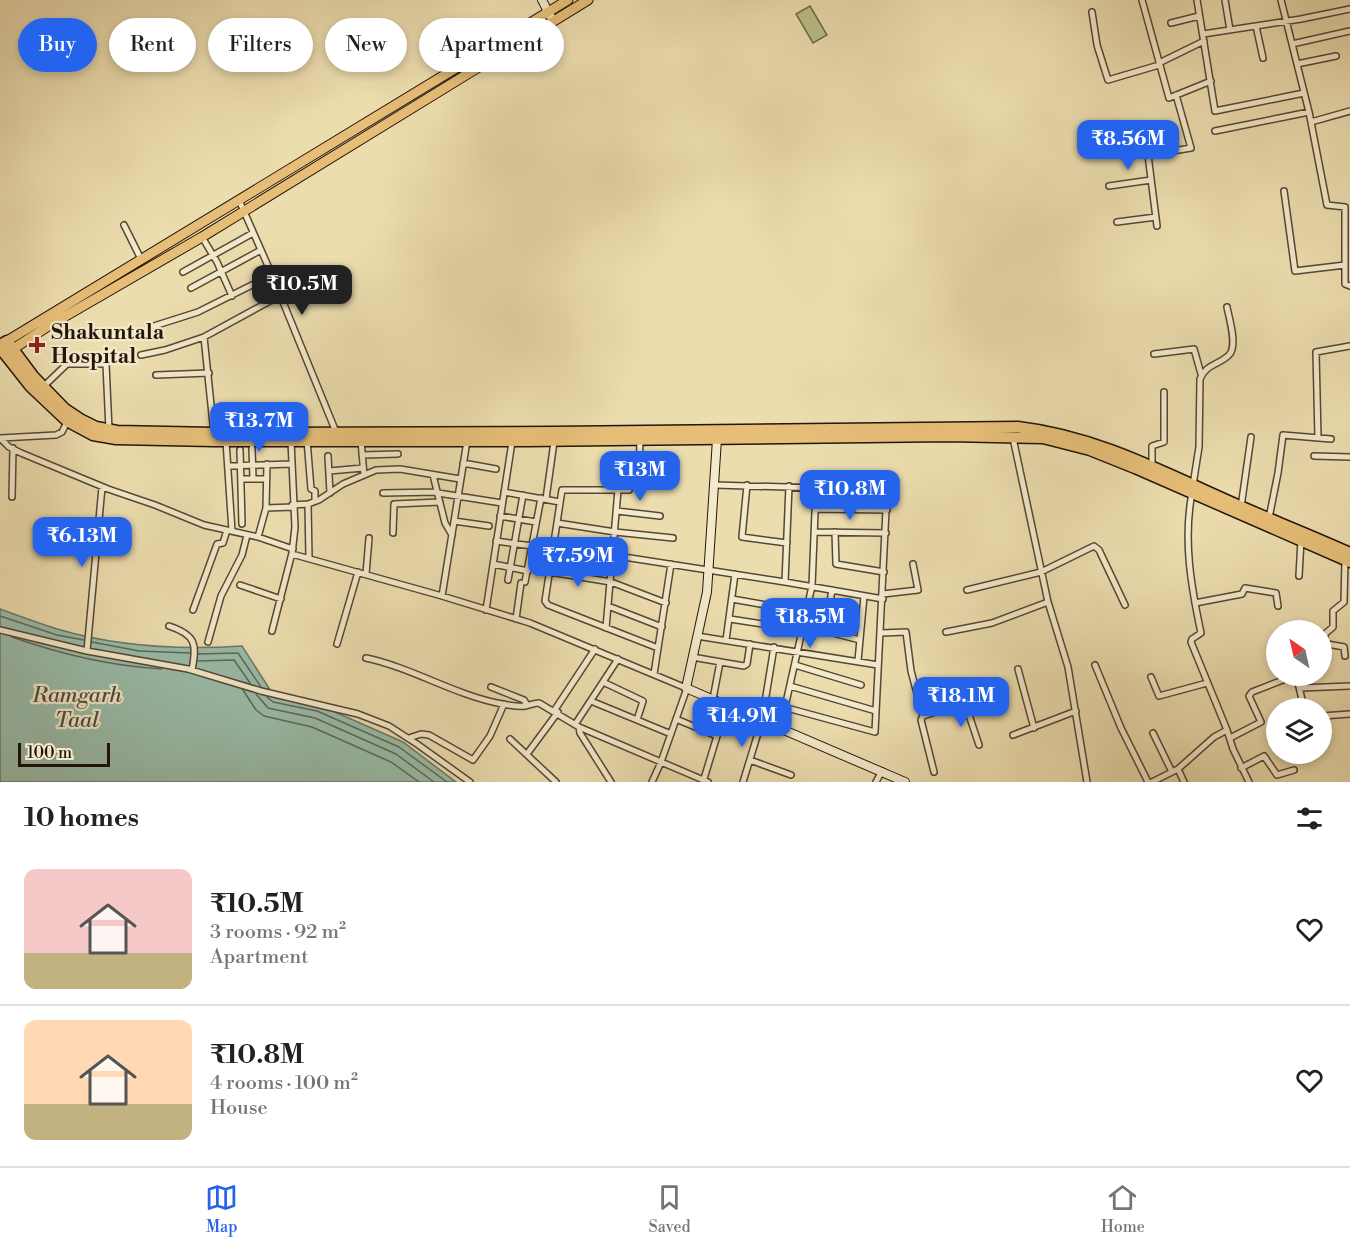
<!DOCTYPE html>
<html lang="en">
<head>
<meta charset="utf-8">
<style>
  body { margin:0; font-family:"Libre Bodoni",serif; background:#f2f2f2; color:#202124; height:100vh; display:flex; flex-direction:column; font-size:22px; white-space:nowrap }
  * { box-sizing:border-box; margin:0 }
  p { font-size:20px; color:#757577 }
  .icon { flex:none; width:33px; height:33px; fill:none; stroke:currentColor; stroke-width:2; stroke-linecap:round; stroke-linejoin:round }
  .map { position:relative; height:782px; overflow:hidden }
  .side { display:flex; flex-direction:column; background:#fff; flex:1 }
  .side>* { flex:none }
  .banner { position:absolute; left:18px; top:18px; width:600px; height:54px; display:flex; gap:12px }
  .needle { width:39px; rotate:326deg }
  .controls { position:absolute; left:1266px; top:620px; display:grid; gap:12px }
  .controls a { display:grid; place-items:center; width:66px; height:66px; border-radius:50%; background:#fff; box-shadow:0 3px 9px #0003; font-size:30px }
  .scale { position:absolute; left:18px; bottom:15px; width:92px; box-sizing:border-box; padding-left:6px; border:3px solid #23150a; border-top:0; font-size:16px; line-height:21px; white-space:nowrap; color:#23150a; -webkit-text-stroke:4px #f3e9cb; paint-order:stroke }
  .price { position:absolute; translate:-50% -51px; padding:0 14px; border-radius:12px; background:#2563eb; color:#fff; font-size:20px; line-height:39px; filter:drop-shadow(0 2px 3px #0008) }
  .price::after { content:''; position:absolute; left:50%; top:36px; width:18px; height:14px; margin-left:-9px; background:inherit; clip-path:polygon(0 0,100% 0,50% 100%) }
  .price.current { background:#222; color:#fff }
  ul { padding:0; list-style:none }
  li { display:flex; align-items:center; gap:18px; height:150px; padding:0 24px }
  li+li { border-top:2px solid #e0e0e0 }
  li span { display:grid; place-items:center; flex:none; width:168px; height:120px; border-radius:12px; color:#555 }
  li>.icon { margin-inline-start:auto }
  span .icon { width:72px; height:72px; fill:#fffc; stroke-width:1 }
  li b { font-size:26px }
  h2 { display:flex; justify-content:space-between; align-items:center; height:72px; padding:0 24px; font-size:26px }
  .pill { padding:0 21px; border-radius:27px; background:#fff; box-shadow:0 3px 9px #0003; font-size:21px; line-height:54px }
  .pill.current { background:#2563eb; color:#fff }
  .tab-bar { display:flex; justify-content:space-around; align-items:center; height:84px; border-top:2px solid #e0e0e0; background:#fff; font-size:16px; color:#757577 }
  .tab-bar a { display:grid; justify-items:center; gap:3px }
  .tab-bar .current { color:#2563eb }
  .map>svg:first-child { display:block }
  .green { fill:#b9c08a; stroke:#6e6a4a; stroke-width:1.5 }
  .water { fill:#99bcaa; stroke:#6a796a; stroke-width:1.5 }
  .lines { fill:none; stroke-linecap:round; stroke-linejoin:round }
  .shore { stroke:#5e685a; stroke-width:1.5 }
  .street-casing { stroke:#554733; stroke-width:8 }
  .secondary-casing { stroke:#23150a; stroke-width:10 }
  .primary-casing { stroke:#23150a; stroke-width:11 }
  .highway-casing { stroke:#23150a; stroke-width:13 }
  .street { stroke:#f3e9cb; stroke-width:5 }
  .secondary { stroke:#f3e9cb; stroke-width:8 }
  .primary { stroke:#e6be78; stroke-width:9 }
  .highway { stroke:#e6be78; stroke-width:10 }
  .poi-dot { fill:#8f2418; stroke:#f3e9cb; stroke-width:2 }
  .labels { text-anchor:middle; dominant-baseline:central; stroke-width:4.5; stroke-linejoin:round; paint-order:stroke }
  .poi-label { font-size:21px; font-weight:bold; fill:#23150a; stroke:#f3e9cb; text-anchor:start }
  .water-label { font-size:22px; font-style:italic; fill:#4c4f42; stroke:#f3e9cb }
</style>
</head>
<body>
<div class="map">
<svg width="1350" height="782" viewBox="0 0 1350 782">
  <rect width="100%" height="100%" fill="#ecddaf"/>
  <filter id="stains"><feTurbulence type="fractalNoise" baseFrequency=".00333" numOctaves="4"/><feColorMatrix values="0 0 0 0 .2 0 0 0 0 .09 0 0 0 0 .02 0 0 0 .5 -.17"/></filter>
  <radialGradient id="worn" r=".72"><stop offset=".6" stop-color="#630" stop-opacity="0"/><stop offset="1" stop-color="#630" stop-opacity=".3"/></radialGradient>
  <path class="green" d="M 810,6 L 827,35 L 813,43 L 796,14 Z"/>
  <path class="water" d="M 0,609 C 19,616 38,623 57,629 C 115,646 182,650 242,646 L 274,696 L 319,705 L 403,742 L 456,782 L 0,782 Z"/>
  <g class="lines">
    <path class="shore" d="M 0,616 L 57,635 L 84,640
      M 12,637 C 60,654 111,666 162,669
      M 92,642 L 139,651 L 190,653
      M 198,654 L 238,653 L 261,687
      M 198,661 L 234,660 L 250,683
      M 243,690 L 256,710 L 264,716 L 312,727 L 391,762 L 419,782
      M 256,694 L 268,708 L 315,718 L 396,754 L 434,782
      M 267,697 L 273,702 L 317,711 L 399,747 L 447,782"/>
    <g class="street-casing">
      <path id="street" d="M 1142,0 L 1169,98 L 1211,81
        M 1197,0 L 1215,111 L 1304,93
        M 1225,0 L 1230,30
        M 1281,0 L 1309,112 L 1327,205 L 1345,207 L 1345,284 L 1350,286
        M 1092,12 L 1097,45 L 1108,80 L 1159,65
        M 1171,23 L 1199,16
        M 1256,26 L 1263,58
        M 1203,34 L 1301,19 L 1350,9
        M 1292,44 L 1350,31
        M 1159,63 L 1204,41
        M 1297,64 L 1336,56
        M 1311,122 L 1350,111
        M 1215,131 L 1309,112
        M 1109,186 L 1151,180
        M 1284,191 L 1295,271 L 1345,265
        M 239,200 L 272,275 L 336,432
        M 1117,222 L 1156,217
        M 124,225 L 142,261
        M 1157,226 L 1148,155 L 1191,148 L 1176,95
        M 202,237 L 217,262 L 232,296
        M 183,272 L 253,233
        M 191,288 L 261,250
        M 154,326 L 198,312 L 272,275
        M 204,337 L 214,434
        M 1154,354 L 1194,349 L 1201,374
        M 141,355 L 165,350 L 204,337 L 281,295
        M 156,375 L 209,373
        M 43,387 L 67,364 L 106,364 L 109,430
        M 277,407 L 282,432
        M 0,438 L 9,447 L 21,453 L 108,489 L 155,505 L 204,525 L 258,537 L 293,549
        M 1,438 L 56,435 L 62,432 L 67,422
        M 1013,438 L 1048,602 L 1068,667 L 1087,782
        M 1318,438 L 1316,352 L 1350,346
        M 307,440 L 311,489 L 315,491 L 315,501
        M 226,441 L 232,531
        M 291,441 L 295,527 L 292,554 L 442,596 L 530,623 L 686,688
        M 361,441 L 364,475
        M 252,448 L 253,479
        M 240,450 L 242,524
        M 362,455 L 398,454
        M 328,456 L 330,493
        M 1314,456 L 1350,457
        M 463,463 L 496,469
        M 228,466 L 291,464
        M 1152,466 L 1152,446 L 1164,442 L 1164,392
        M 329,471 L 363,468
        M 433,475 L 445,523 L 452,535
        M 639,478 L 640,439
        M 241,479 L 266,479
        M 715,485 L 887,490 L 875,732 L 765,702 L 774,647
        M 747,485 L 742,537 L 787,543
        M 1193,485 L 1199,447 L 1200,379 C 1206,364 1219,365 1229,355 C 1238,346 1229,318 1227,307
        M 629,490 L 562,490 L 545,601 L 548,605 L 658,648
        M 504,492 L 560,502
        M 383,493 L 437,492
        M 438,493 L 502,503
        M 1192,493 C 1183,540 1191,586 1201,633 L 1192,639 L 1191,642 L 1227,730 L 1233,749 L 1249,782
        M 12,497 L 13,448
        M 546,499 L 554,442
        M 308,504 L 309,558
        M 292,505 L 308,504 L 319,500 L 343,484 L 376,470 L 400,469 L 460,479
        M 1241,507 L 1251,437
        M 266,508 L 293,507
        M 815,509 L 887,510
        M 617,511 L 660,516
        M 500,516 L 536,522
        M 1269,518 L 1278,473 L 1283,435 L 1331,439
        M 454,521 L 489,526
        M 557,523 L 615,532 L 673,538
        M 814,532 L 886,533
        M 835,532 L 836,564 L 884,572
        M 393,533 L 394,504 L 440,502
        M 258,537 L 266,508 L 267,464
        M 496,541 L 532,546
        M 553,546 L 785,582 L 883,599
        M 493,564 L 528,571
        M 550,572 L 611,582 L 666,603
        M 366,574 L 369,538
        M 1299,576 L 1301,540
        M 508,580 L 523,495
        M 525,582 L 541,498
        M 785,582 L 789,486
        M 240,585 L 281,599
        M 832,590 L 825,631 L 860,640
        M 967,590 L 1041,572 L 1094,546 L 1099,550 L 1125,605
        M 883,594 L 918,590 L 913,564
        M 442,596 L 467,441
        M 732,599 L 783,608 L 784,610 L 782,627
        M 1195,603 L 1242,594 L 1245,588 L 1276,593 L 1278,606
        M 608,606 L 662,627
        M 193,610 L 217,544 L 223,543 L 227,530
        M 486,610 L 512,442
        M 516,619 L 521,583
        M 730,619 L 802,630
        M 169,626 C 196,635 197,644 192,670
        M 606,628 L 618,490
        M 0,630 L 87,651 L 188,669 L 261,691 L 358,714 L 389,726 L 417,744 L 470,782
        M 272,631 L 292,553
        M 946,632 L 992,623 L 1048,602
        M 881,633 L 906,632 L 911,671 L 923,716 L 992,694
        M 697,636 L 878,665
        M 726,640 L 735,574
        M 208,642 L 221,596 L 242,555 L 247,535
        M 1322,643 L 1326,633 L 1333,627 L 1333,611 L 1344,602 L 1345,560
        M 1322,643 L 1344,647 L 1345,656
        M 337,644 L 358,572
        M 87,651 L 102,487
        M 692,657 L 744,666 L 747,664 L 750,644
        M 366,658 C 413,668 454,695 502,704 C 509,705 518,707 525,706 C 531,705 534,703 539,703 L 579,727 L 708,782
        M 858,661 L 864,596
        M 795,665 L 861,685
        M 1095,665 L 1121,728 L 1148,782
        M 1018,669 L 1034,728
        M 654,674 L 671,564
        M 1151,677 L 1159,696 L 1207,683
        M 603,682 L 643,701 L 637,720
        M 790,686 L 876,711
        M 491,687 L 524,700 L 527,705
        M 1299,687 L 1304,708
        M 713,699 L 720,662
        M 591,701 L 671,734
        M 965,703 L 979,745
        M 785,707 L 812,586 L 816,487
        M 554,711 L 595,649
        M 923,716 L 921,720 L 934,772
        M 1322,716 L 1350,714
        M 676,719 L 717,736 L 703,782
        M 576,723 L 618,659
        M 579,727 L 580,733 L 611,782
        M 1153,733 L 1172,772
        M 1013,735 L 1076,711
        M 409,738 L 421,734 L 429,735 L 473,760 L 490,736 L 504,704
        M 1230,738 L 1261,722 L 1249,696 L 1252,692 L 1293,676 L 1300,688 L 1350,686
        M 510,739 L 556,782
        M 527,754 L 558,712
        M 750,760 L 791,775
        M 1241,768 L 1264,756 L 1277,775 L 1294,770
        M 1178,769 L 1184,782
        M 652,782 L 661,762 L 687,688
        M 743,782 L 762,720
        M 876,782 L 882,771
        M 1152,782 L 1178,769 L 1214,737 L 1227,730"/>
    </g>
    <g class="secondary-casing">
      <path id="secondary" d="M 542,0 L 553,21
        M 717,439 L 707,592 L 686,688 L 905,782"/>
    </g>
    <g class="primary-casing">
      <path id="primary" d="M 7,341 L 568,0
        M 13,349 L 50,325 L 202,237 L 588,0"/>
    </g>
    <g class="highway-casing">
      <path id="highway" d="M 0,345 L 7,341 L 33,376 L 65,409 L 80,419 L 96,427 L 117,431 L 214,433 L 554,432 L 1018,427 C 1093,436 1155,468 1224,499 C 1266,518 1308,534 1350,553
        M 0,348 L 30,386 L 67,421 L 93,435 L 116,439 L 214,441 L 527,441 L 949,436 L 1043,438 L 1090,450 L 1135,468 L 1350,562"/>
    </g>
    <use href="#street" class="street"/>
    <use href="#secondary" class="secondary"/>
    <use href="#primary" class="primary"/>
    <use href="#highway" class="highway"/>
  </g>
  <path class="poi-dot" d="M34 336h6v6h6v6h-6v6h-6v-6h-6v-6h6z"/>
  <g class="labels">
    <g class="poi-label">
      <text x="51" y="333">Shakuntala<tspan x="51" dy="24">Hospital</tspan></text>
    </g>
    <g class="water-label">
      <text x="77" y="695">Ramgarh<tspan x="77" dy="25">Taal</tspan></text>
    </g>
  </g>
  <rect width="100%" height="100%" filter="url(#stains)"/>
  <rect width="100%" height="100%" fill="url(#worn)"/>
</svg>
<div class="controls">
<a><svg class="needle" viewBox="-14 -14 28 28"><path d="M0-13l5 13h-10z" fill="#e53935"/><path d="M0 13l5-13h-10z" fill="#757577"/></svg></a>
<a><svg class="icon" aria-label="layers" viewBox="0 0 24 24"><path d="M12 4l9 5-9 5-9-5zM3 14l9 5 9-5"/></svg></a>
</div>
<div class="scale">100 m</div>
<b class="price" style="left:1128px;top:171px">₹8.56M</b>
<b class="price current" style="left:302px;top:316px">₹10.5M</b>
<b class="price" style="left:259px;top:453px">₹13.7M</b>
<b class="price" style="left:640px;top:502px">₹13M</b>
<b class="price" style="left:850px;top:521px">₹10.8M</b>
<b class="price" style="left:82px;top:568px">₹6.13M</b>
<b class="price" style="left:578px;top:588px">₹7.59M</b>
<b class="price" style="left:810px;top:649px">₹18.5M</b>
<b class="price" style="left:961px;top:728px">₹18.1M</b>
<b class="price" style="left:742px;top:748px">₹14.9M</b>
<div class="banner">
<a class="pill current">Buy</a>
<a class="pill">Rent</a>
<a class="pill">Filters</a>
<a class="pill">New</a>
<a class="pill">Apartment</a>
</div>
</div>
<section class="side">
<h2>10 homes<svg class="icon" aria-label="filters" viewBox="0 0 24 24"><path d="M4 7h16M4 17h16"/><circle cx="9" cy="7" r="2"/><circle cx="15" cy="17" r="2"/></svg></h2>
<ul>
<li><span style="background:linear-gradient(#f6c9c9 70%,#c2b280 0)"><svg class="icon" aria-label="home" viewBox="0 0 24 24"><path d="M3 11l9-7 9 7M6 9v11h12V9"/></svg></span><div><b>₹10.5M</b><p>3 rooms · 92 m²</p><p>Apartment</p></div><svg class="icon" aria-label="heart" viewBox="0 0 24 24"><path d="M12 20l-8-8c-3-5 5-10 8-4 3-6 11-1 8 4z"/></svg></li>
<li><span style="background:linear-gradient(#ffd9b3 70%,#c2b280 0)"><svg class="icon" aria-label="home" viewBox="0 0 24 24"><path d="M3 11l9-7 9 7M6 9v11h12V9"/></svg></span><div><b>₹10.8M</b><p>4 rooms · 100 m²</p><p>House</p></div><svg class="icon" aria-label="heart" viewBox="0 0 24 24"><path d="M12 20l-8-8c-3-5 5-10 8-4 3-6 11-1 8 4z"/></svg></li>
</ul>
</section>
<nav class="tab-bar">
<a class="current"><svg class="icon" aria-label="map" viewBox="0 0 24 24"><path d="M3 6l6-2 6 2 6-2v14l-6 2-6-2-6 2zM9 4v14M15 6v14"/></svg>Map</a>
<a><svg class="icon" aria-label="saved" viewBox="0 0 24 24"><path d="M7 4h10v16l-5-4-5 4z"/></svg>Saved</a>
<a><svg class="icon" aria-label="home" viewBox="0 0 24 24"><path d="M3 11l9-7 9 7M6 9v11h12V9"/></svg>Home</a>
</nav>
</body>
</html>
